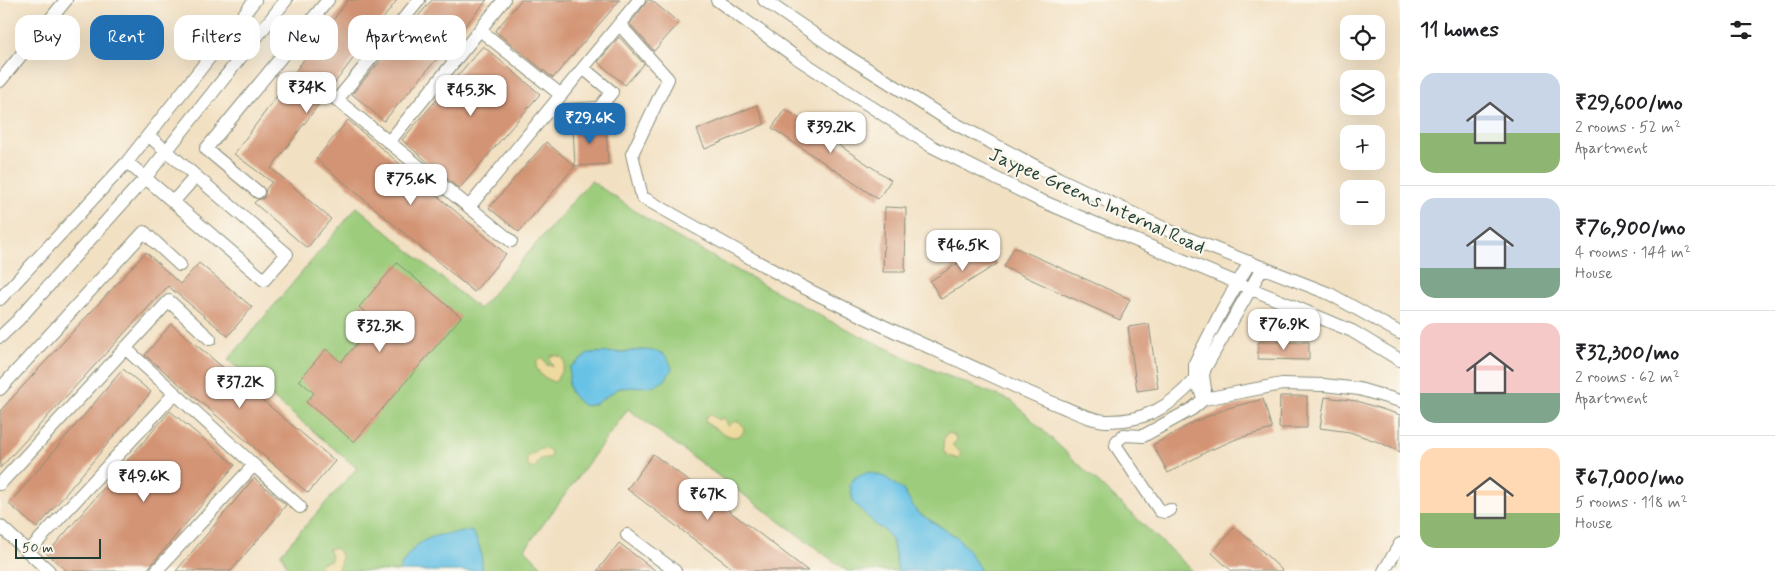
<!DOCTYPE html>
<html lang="en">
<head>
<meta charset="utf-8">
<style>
  body { margin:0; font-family:Mynerve,sans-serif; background:#f2f2f2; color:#202124; height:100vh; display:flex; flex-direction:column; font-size:19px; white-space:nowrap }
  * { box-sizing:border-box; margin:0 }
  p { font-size:16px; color:#757577 }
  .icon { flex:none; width:28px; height:28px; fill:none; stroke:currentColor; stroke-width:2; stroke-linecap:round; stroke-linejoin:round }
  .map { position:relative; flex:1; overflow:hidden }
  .details { display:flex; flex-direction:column; background:#fff; width:375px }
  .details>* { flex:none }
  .top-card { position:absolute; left:15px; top:15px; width:475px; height:45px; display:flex; gap:10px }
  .fabs { position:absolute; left:1340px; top:15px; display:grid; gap:10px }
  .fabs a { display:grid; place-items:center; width:45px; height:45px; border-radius:10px; background:#fff; box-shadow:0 5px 20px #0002; font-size:25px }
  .scale { position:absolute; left:15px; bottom:12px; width:86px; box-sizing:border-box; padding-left:5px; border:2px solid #1f3d34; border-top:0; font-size:14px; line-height:18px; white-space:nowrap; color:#1f3d34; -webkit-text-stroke:4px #fbf7ec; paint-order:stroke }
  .price { position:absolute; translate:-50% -42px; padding:0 11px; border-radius:10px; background:#fff; color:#222; font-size:16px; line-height:32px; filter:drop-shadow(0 1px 2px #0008) }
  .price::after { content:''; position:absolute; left:50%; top:30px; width:15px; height:11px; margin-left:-8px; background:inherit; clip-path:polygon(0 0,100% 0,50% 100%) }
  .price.active { background:#1f6fb2; color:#fff }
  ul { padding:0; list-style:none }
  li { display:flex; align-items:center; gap:15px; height:125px; padding:0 20px }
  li+li { border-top:1px solid #e0e0e0 }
  li span { display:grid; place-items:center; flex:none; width:140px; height:100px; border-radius:15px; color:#555 }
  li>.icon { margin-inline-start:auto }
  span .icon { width:60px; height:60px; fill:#fffc; stroke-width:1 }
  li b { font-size:21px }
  h2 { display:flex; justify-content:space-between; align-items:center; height:60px; padding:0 20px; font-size:21px }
  .pill { padding:0 18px; border-radius:15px; background:#fff; box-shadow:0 5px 20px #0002; font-size:18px; line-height:45px }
  .pill.active { background:#1f6fb2; color:#fff }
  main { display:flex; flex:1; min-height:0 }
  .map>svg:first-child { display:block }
  .green { fill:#9ccc7b; stroke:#5e8458; fill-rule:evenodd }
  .sand { fill:#eeda9e; stroke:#868c69 }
  .water { fill:#68c2e6; stroke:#44808d }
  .building { fill:#d39474 }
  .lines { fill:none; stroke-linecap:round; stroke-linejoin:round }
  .minor-casing { stroke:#888e7b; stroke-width:14 }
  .minor { stroke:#fff; stroke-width:12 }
  .labels { text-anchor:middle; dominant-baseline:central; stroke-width:4.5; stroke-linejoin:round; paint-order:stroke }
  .street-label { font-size:19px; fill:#1f3d34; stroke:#fbf7ec }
</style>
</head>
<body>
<main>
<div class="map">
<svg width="1400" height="571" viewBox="0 0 1400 571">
  <rect width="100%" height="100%" fill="#fbf7ec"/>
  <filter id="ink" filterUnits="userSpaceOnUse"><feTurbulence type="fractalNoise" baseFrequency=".02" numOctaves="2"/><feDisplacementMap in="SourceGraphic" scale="10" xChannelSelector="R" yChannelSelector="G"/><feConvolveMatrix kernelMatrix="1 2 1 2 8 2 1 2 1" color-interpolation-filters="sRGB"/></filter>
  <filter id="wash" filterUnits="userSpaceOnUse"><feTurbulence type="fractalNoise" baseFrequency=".0096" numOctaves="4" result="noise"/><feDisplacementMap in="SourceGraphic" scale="20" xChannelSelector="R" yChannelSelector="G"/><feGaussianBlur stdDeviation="1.12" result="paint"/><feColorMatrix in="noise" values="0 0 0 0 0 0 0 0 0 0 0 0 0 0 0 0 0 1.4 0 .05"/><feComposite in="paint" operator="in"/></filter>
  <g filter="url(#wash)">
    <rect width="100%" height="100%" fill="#f2e0c2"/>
    <path class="green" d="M 591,181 L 662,229 L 828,320 L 930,369 L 1012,401 L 1072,458 L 1193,571 L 981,571 L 957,537 L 916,512 L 903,490 L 853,502 L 877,526 L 884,530 L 892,540 L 898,571 L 847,571 L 628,409 L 525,549 L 546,571 L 482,571 C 482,556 481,543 471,531 C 446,535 426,533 409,554 C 405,560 401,564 399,571 L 289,571 L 281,553 L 357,468 L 228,360 L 357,207 L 479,309 ZM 642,350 L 631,387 L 619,388 L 609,394 L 590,353 L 624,352 Z"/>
    <path class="sand" d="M 553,355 L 562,357 L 564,361 L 564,366 L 556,381 L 553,382 L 541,375 L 536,367 L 537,361 L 543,358 L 547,365 L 553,366 L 549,358 Z
      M 711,415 L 718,420 L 723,418 L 726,420 L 726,424 L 729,426 L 733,422 L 738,421 L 744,427 L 743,433 C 733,443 718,430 708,424 L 705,421 L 706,416 Z
      M 948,433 L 954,435 L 957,440 L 952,445 L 961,453 L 958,459 L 947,455 L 943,450 L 944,437 Z
      M 541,449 L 550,450 L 551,457 L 540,459 L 535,468 L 529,468 L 526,458 Z
      M 335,548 C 344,555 342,562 336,571 L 320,571 L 320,563 L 330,561 L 332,558 L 328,549 Z"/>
    <path class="water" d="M 642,350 C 659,351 667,351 672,369 L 665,380 L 655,386 L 619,388 L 595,404 L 584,406 C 566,391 568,389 570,367 L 590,353 L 624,352 Z
      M 868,472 L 885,477 L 903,490 L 917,512 L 957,537 L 967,548 L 981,571 L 898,571 L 892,540 L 884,530 L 877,526 L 853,502 L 850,485 L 854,478 Z
      M 471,531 C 481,543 482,556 482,571 L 399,571 C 401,564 405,560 409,554 C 426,532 445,535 471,531 Z"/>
    <g id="blocks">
      <path class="building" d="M 348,0 L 397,0 L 271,168 L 331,219 L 307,248 L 254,203 L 257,200 L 264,198 L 266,189 L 272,182 L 234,154 Z
        M 432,0 L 487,0 L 384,121 L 352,94 Z
        M 521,0 L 620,0 L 553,78 L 495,31 Z
        M 648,0 L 651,0 L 679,23 L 654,51 L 630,24 Z
        M 619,37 L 644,64 L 625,85 L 598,62 Z
        M 483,46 L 540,94 L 459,189 L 402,140 Z
        M 757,105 L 765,124 L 705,149 L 697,130 Z
        M 785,109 L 891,180 L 878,199 L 772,128 Z
        M 348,120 L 506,254 L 474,292 L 316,159 Z
        M 606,124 L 608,164 L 575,166 L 573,126 Z
        M 546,142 L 575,166 L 519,232 L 489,208 Z
        M 885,207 L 906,208 L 905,272 L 883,272 Z
        M 985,246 L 997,264 L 941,299 L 930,281 Z
        M 1014,247 L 1130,299 L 1120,320 L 1004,267 Z
        M 146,252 L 180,284 L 199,263 L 252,307 L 228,336 L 168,286 L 0,468 L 0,411 Z
        M 397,263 L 461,317 L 354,442 L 306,402 L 314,393 L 299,380 L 326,349 L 341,362 L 376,321 L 359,307 Z
        M 171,324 L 335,461 L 308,493 L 145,355 Z
        M 1149,324 L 1158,388 L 1137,391 L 1128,327 Z
        M 1258,342 L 1309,342 L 1309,360 L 1258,359 Z
        M 123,369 L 151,392 L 37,528 L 9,504 Z
        M 1280,396 L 1307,396 L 1307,428 L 1279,428 Z
        M 1325,397 L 1357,401 L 1400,415 L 1400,452 L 1381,443 L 1350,432 L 1320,428 Z
        M 1263,399 L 1272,429 L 1239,438 L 1208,451 L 1168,473 L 1153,445 L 1194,422 L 1228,408 Z
        M 170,411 L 235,465 L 146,571 L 67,571 L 47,554 Z
        M 653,454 L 773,544 L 808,571 L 736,571 L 627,489 Z
        M 254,478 L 286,505 L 275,519 L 231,571 L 176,571 Z
        M 1235,527 L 1263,552 L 1283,571 L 1232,571 L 1225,565 L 1212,553 Z
        M 619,543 L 640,559 L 656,571 L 597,571 Z"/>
    </g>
  </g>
  <g filter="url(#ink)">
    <use href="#blocks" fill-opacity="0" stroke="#888e7b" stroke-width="1"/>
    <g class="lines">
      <g class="minor-casing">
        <path id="minor" d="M 419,0 L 337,100 L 511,241
          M 717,0 L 797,58 L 931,146 L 1037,199 L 1352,331 L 1400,360
          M 764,0 L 839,51 L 950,121 L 1058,178 L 1172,232 L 1330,294 L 1400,333
          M 619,24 L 668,79 L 632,154 L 642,197 C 695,227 748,257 801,286 C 863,318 927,346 990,375 C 1014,386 1038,397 1063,407 C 1077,413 1091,420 1106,421 C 1144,422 1171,407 1195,379
          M 480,30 L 561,95
          M 0,81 L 66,0
          M 548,111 L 599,108 L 612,92 L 583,68
          M 389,142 L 504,0
          M 127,162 L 264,280 L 287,254 L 149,136
          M 258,192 L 206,149 L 328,0
          M 173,202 L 196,176
          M 469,207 L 639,0
          M 0,299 L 127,162 L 255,0
          M 0,337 L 17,321 L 145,178 L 286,0
          M 125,348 L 300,507
          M 0,389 L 144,232 L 180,265
          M 1205,389 L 1203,375 L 1205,368 L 1263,267
          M 1204,399 L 1282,384 L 1324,385 L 1359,389 L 1400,401
          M 0,484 L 169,301 L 210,339
          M 1170,510 L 1165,512 L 1160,511 L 1116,446 L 1117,441 L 1124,435 L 1143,436 L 1192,409 L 1204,399 L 1195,379 L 1195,363 L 1223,308 L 1250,262
          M 0,526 L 49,571
          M 627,535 L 675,571
          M 28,552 L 175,393
          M 156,571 L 254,465
          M 1384,571 L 1400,544"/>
      </g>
      <use href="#minor" class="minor"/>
    </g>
  </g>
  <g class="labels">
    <g class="street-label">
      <text transform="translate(1097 201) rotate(24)">Jaypee Greens Internal Road</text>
    </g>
  </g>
</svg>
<div class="fabs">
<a><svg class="icon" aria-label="locate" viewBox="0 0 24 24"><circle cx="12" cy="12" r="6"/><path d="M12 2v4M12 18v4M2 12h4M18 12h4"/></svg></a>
<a><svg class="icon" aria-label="layers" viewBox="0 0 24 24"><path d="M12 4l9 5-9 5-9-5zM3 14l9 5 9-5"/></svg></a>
<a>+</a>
<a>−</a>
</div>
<div class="scale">50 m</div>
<b class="price" style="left:307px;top:114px">₹34K</b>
<b class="price" style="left:471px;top:117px">₹45.3K</b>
<b class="price active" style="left:590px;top:145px">₹29.6K</b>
<b class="price" style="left:831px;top:154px">₹39.2K</b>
<b class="price" style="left:411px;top:206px">₹75.6K</b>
<b class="price" style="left:963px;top:272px">₹46.5K</b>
<b class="price" style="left:1284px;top:351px">₹76.9K</b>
<b class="price" style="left:380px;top:353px">₹32.3K</b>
<b class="price" style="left:240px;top:409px">₹37.2K</b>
<b class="price" style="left:144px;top:503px">₹49.6K</b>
<b class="price" style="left:708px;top:521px">₹67K</b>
<div class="top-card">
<a class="pill">Buy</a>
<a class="pill active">Rent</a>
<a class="pill">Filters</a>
<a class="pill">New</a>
<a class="pill">Apartment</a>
</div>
</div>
<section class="details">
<h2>11 homes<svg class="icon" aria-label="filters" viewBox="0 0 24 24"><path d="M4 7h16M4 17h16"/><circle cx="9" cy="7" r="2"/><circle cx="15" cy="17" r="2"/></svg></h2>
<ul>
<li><span style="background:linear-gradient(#c9d6e8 60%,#8fb573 0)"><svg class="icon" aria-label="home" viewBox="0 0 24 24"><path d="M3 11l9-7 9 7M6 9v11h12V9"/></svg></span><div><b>₹29,600/mo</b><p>2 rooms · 52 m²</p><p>Apartment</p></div></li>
<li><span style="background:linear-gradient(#c9d6e8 70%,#7fa58c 0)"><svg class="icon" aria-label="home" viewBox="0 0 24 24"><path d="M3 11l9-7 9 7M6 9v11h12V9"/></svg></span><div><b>₹76,900/mo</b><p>4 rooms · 144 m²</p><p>House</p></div></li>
<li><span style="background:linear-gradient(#f6c9c9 70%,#7fa58c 0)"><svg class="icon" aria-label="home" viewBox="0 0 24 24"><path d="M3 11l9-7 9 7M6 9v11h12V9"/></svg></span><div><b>₹32,300/mo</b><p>2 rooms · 62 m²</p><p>Apartment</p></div></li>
<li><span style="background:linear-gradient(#ffd9b3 65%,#8fb573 0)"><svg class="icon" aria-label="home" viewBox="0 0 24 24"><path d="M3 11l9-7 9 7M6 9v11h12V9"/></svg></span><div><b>₹67,000/mo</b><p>5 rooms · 118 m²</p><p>House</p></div></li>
</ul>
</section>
</main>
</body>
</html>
